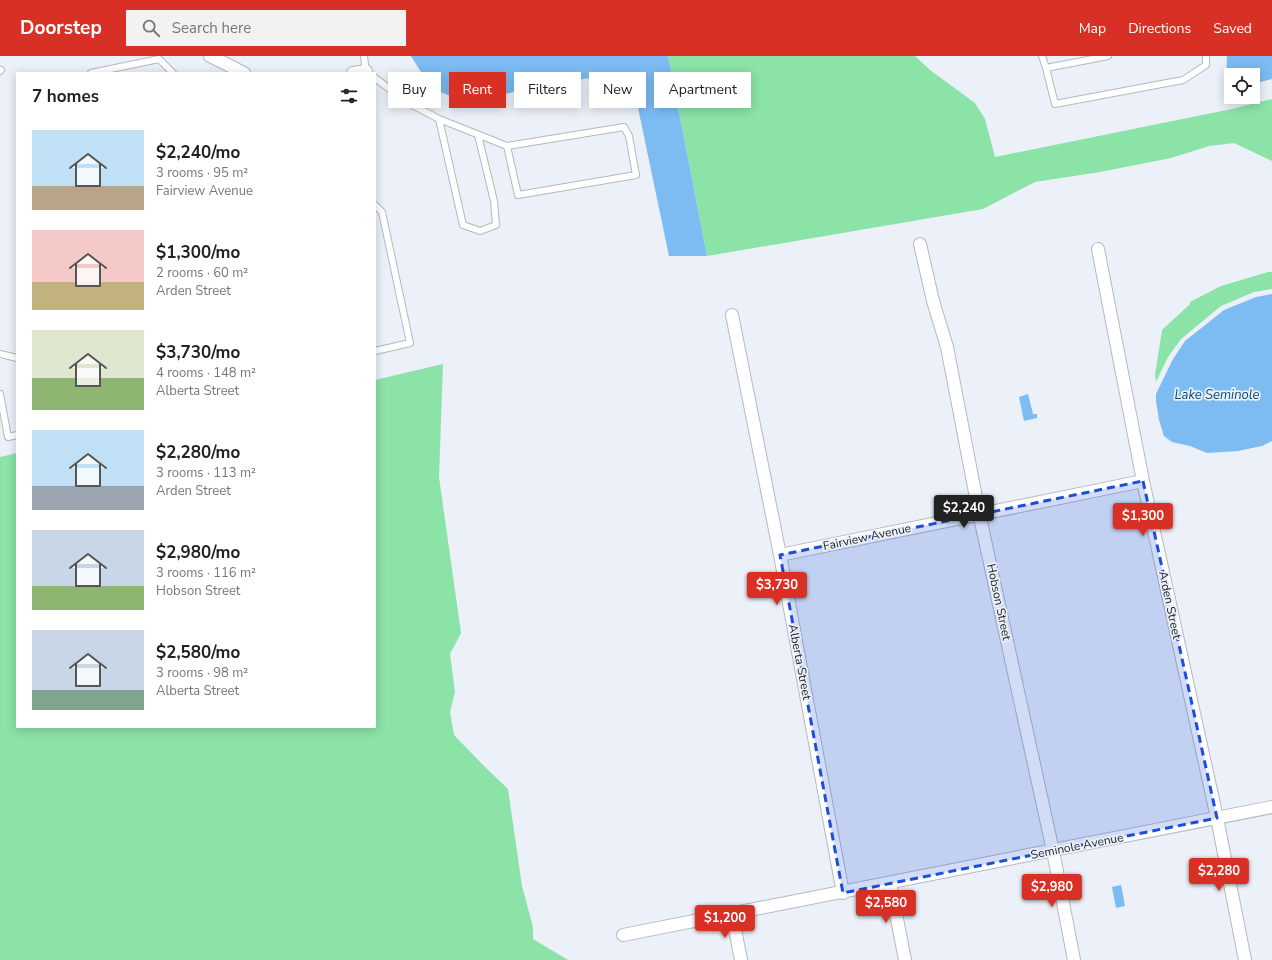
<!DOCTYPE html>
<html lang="en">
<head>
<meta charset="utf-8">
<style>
  body { margin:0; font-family:"Nunito Sans",sans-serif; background:#f2f2f2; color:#222; height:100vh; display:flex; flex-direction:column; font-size:15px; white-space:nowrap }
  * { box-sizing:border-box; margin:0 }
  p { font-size:13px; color:#767676 }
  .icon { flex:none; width:22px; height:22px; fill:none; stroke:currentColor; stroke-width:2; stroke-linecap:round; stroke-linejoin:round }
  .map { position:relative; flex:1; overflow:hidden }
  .sheet { position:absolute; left:16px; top:16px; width:360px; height:656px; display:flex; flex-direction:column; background:#fff; border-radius:0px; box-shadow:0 2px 10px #0003 }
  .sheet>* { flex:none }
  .banner { position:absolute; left:388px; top:16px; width:380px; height:36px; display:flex; gap:8px }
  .fabs { position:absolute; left:1224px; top:12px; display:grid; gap:8px }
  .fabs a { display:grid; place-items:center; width:36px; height:36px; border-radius:0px; background:#fff; box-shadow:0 2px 10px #0003; font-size:20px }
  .price { position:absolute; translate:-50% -34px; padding:0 9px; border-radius:4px; background:#d93025; color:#fff; font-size:13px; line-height:26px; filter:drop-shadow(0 1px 2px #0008) }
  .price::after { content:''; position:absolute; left:50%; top:24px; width:12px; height:9px; margin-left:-6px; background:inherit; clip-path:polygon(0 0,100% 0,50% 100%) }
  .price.on { background:#222; color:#fff }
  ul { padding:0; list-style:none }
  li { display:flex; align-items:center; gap:12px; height:100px; padding:0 16px }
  li span { display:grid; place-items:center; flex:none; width:112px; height:80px; border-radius:0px; color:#555 }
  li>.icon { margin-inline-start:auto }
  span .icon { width:48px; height:48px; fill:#fffc; stroke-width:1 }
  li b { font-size:17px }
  h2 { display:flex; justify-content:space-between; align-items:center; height:48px; padding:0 16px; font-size:17px }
  .pill { padding:0 14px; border-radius:0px; background:#fff; box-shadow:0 2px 10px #0003; font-size:14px; line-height:36px }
  .pill.on { background:#d93025; color:#fff }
  header { display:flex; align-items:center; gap:24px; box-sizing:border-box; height:56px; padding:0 20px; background:#d93025; color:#fff }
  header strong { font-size:19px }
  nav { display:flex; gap:22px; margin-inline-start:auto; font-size:14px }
  .search { width:280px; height:36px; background:#f2f2f2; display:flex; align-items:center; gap:10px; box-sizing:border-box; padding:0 14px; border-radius:0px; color:#767676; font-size:15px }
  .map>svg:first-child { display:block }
  .green { fill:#8be3a7 }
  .water { fill:#7cbcf3 }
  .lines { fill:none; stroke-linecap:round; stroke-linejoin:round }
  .service-casing { stroke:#b3b8c1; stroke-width:8 }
  .minor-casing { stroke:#b3b8c1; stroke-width:14 }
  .service { stroke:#fff; stroke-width:6 }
  .minor { stroke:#fff; stroke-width:12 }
  .marked { fill:#1d4ed8; fill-opacity:0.2; stroke:#1d4ed8; stroke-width:3; stroke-dasharray:8 5; stroke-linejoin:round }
  .labels { text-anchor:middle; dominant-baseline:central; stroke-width:3.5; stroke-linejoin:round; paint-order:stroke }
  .street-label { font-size:12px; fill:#232529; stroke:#ebf0f9 }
  .water-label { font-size:13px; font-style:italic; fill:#094975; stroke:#ebf0f9 }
</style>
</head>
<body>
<header>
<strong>Doorstep</strong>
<div class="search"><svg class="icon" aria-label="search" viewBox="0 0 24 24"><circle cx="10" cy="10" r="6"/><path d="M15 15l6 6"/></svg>Search here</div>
<nav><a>Map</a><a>Directions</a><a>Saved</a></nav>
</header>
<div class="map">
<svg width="1272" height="904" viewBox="0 0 1272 904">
  <rect width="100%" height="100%" fill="#ebf0f9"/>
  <path class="green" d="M 668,0 L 915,0 L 930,14 L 975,47 L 985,63 L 995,101 L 1227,54 L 1272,43 L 1272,105 L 1234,87 L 1209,90 L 1171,102 L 1100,116 L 1035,126 L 983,153 L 707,200 Z
    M 1268,216 L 1272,216 L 1272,233 L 1254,236 L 1221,250 L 1181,283 L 1168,301 L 1156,326 L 1155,319 L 1162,274 L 1190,248 L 1190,246 L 1221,230 Z
    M 443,308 L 439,421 L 461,577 L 450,598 L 455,636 L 450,656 L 454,679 L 485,711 L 508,733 L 522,830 L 533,871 L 533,883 L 568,904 L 0,904 L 0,401 L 17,397 L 17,671 L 375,671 L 375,324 Z"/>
  <path class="water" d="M 411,0 L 668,0 L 707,200 L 669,200 L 632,23 L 628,17 L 540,29 L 497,40 L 465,46 L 431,32 Z
    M 1227,0 L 1272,0 L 1272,23 L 1253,28 L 1253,19 L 1231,19 L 1231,32 L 1226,32 Z
    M 1272,238 L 1272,385 L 1262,390 L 1238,395 L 1207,397 L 1190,390 L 1172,386 L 1164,380 L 1159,364 L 1156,345 L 1156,338 L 1173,303 L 1185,285 L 1224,254 L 1256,241 Z
    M 1028,338 L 1033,358 L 1037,358 L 1037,362 L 1024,365 L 1019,341 Z
    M 1121,829 L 1125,850 L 1116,852 L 1112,831 Z"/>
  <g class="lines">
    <g class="service-casing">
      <path id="service" d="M 364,0 L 366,17
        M 1042,0 L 1046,12
        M 1108,0 L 1046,12 L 1055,48 L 1183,24 L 1206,9 L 1206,0
        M 0,15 L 1,14
        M 91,17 L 159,3 L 173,17
        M 375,22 L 407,46 L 439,63 L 507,90 L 624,71 L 629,80 L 636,119 L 518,139 L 507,90
        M 439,63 L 463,169 L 480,175 L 496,169 L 494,145 L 478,79
        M 375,149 L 382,156 L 410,287 L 375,295
        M 0,298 L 17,302
        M 0,338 L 8,381 L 17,379"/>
    </g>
    <g class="minor-casing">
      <path id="minor" d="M 210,0 L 244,17
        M 353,17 L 366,15
        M 920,188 L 933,245 L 947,291 L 979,457 L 1053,795 L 1074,904
        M 1098,193 L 1143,425 L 1217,762 L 1245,904
        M 732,259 L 780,499 L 843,837
        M 780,499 L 1143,425
        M 890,827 L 905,904
        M 732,858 L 741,904
        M 623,879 L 1272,751"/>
    </g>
    <use href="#service" class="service"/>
    <use href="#minor" class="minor"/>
  </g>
  <path class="marked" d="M 1143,425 L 1217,762 L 843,837 L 780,499 Z"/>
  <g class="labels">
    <g class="street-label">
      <text transform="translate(867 481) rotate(-12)">Fairview Avenue</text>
      <text transform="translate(999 546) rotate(78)">Hobson Street</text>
      <text transform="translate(1170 549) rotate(78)">Arden Street</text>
      <text transform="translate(800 606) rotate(79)">Alberta Street</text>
      <text transform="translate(1077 790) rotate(-11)">Seminole Avenue</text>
    </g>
    <g class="water-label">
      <text x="1217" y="339">Lake Seminole</text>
    </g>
  </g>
</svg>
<div class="fabs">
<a><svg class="icon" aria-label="locate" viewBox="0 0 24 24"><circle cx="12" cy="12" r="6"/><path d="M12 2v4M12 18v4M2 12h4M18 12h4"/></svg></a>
</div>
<b class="price on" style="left:964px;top:473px">$2,240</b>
<b class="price" style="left:1143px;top:481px">$1,300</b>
<b class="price" style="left:777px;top:550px">$3,730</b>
<b class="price" style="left:1219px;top:836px">$2,280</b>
<b class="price" style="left:1052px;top:852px">$2,980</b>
<b class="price" style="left:886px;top:868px">$2,580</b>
<b class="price" style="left:725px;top:883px">$1,200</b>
<div class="banner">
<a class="pill">Buy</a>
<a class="pill on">Rent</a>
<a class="pill">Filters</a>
<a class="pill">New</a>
<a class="pill">Apartment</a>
</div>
<section class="sheet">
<h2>7 homes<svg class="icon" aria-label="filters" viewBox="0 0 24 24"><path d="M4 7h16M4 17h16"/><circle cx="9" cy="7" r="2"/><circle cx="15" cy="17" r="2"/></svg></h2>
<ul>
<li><span style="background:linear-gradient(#bfe0f5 70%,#b9a48a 0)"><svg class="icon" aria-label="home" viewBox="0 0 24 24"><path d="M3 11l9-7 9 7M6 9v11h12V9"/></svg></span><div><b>$2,240/mo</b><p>3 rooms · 95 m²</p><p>Fairview Avenue</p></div></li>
<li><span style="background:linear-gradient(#f6c9c9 65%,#c2b280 0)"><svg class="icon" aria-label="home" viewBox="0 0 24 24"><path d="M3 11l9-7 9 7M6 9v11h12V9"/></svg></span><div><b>$1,300/mo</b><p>2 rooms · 60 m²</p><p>Arden Street</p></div></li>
<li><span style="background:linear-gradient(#dfe7d0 60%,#8fb573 0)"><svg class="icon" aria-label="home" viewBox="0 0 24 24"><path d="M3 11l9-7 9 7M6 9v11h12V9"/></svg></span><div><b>$3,730/mo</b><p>4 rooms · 148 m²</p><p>Alberta Street</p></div></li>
<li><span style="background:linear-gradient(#bfe0f5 70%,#9aa5b1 0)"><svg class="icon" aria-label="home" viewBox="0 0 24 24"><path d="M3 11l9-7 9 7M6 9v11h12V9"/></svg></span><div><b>$2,280/mo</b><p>3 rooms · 113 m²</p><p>Arden Street</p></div></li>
<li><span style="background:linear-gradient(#c9d6e8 70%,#8fb573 0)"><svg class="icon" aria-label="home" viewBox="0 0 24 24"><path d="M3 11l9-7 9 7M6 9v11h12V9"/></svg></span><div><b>$2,980/mo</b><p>3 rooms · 116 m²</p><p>Hobson Street</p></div></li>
<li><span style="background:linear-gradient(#c9d6e8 75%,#7fa58c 0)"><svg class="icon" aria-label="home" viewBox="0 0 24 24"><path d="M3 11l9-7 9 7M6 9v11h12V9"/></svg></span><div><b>$2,580/mo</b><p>3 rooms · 98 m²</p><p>Alberta Street</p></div></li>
</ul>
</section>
</div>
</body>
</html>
